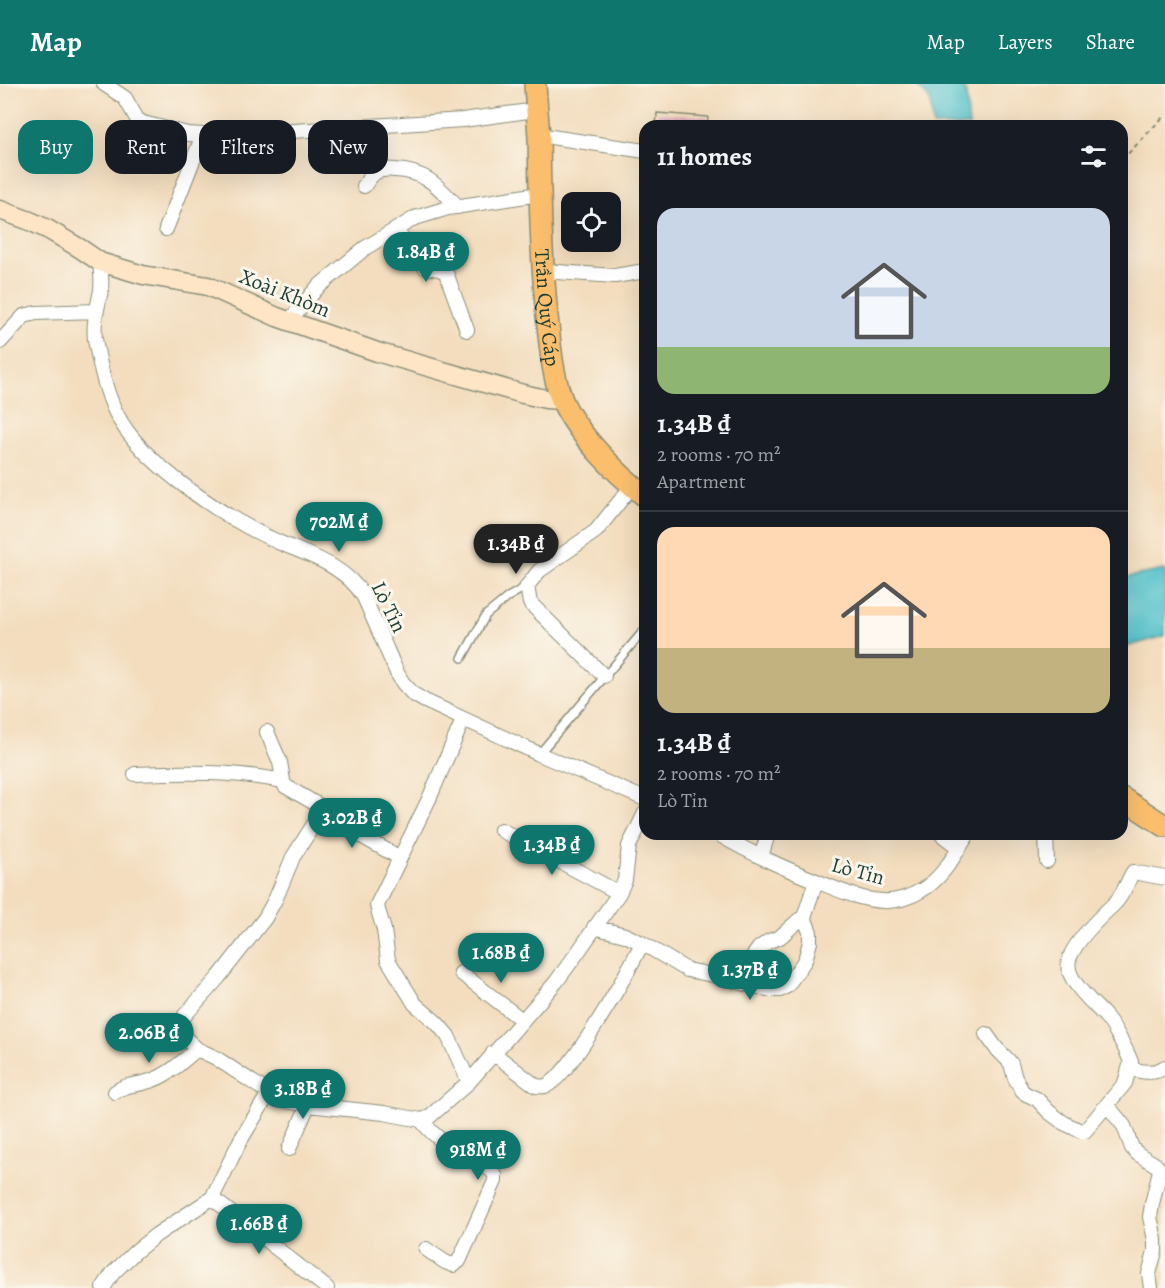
<!DOCTYPE html>
<html lang="en">
<head>
<meta charset="utf-8">
<style>
  body { margin:0; font-family:Alegreya,serif; background:#20242c; color:#f1f3f6; height:100vh; display:flex; flex-direction:column; font-size:22px; white-space:nowrap }
  * { box-sizing:border-box; margin:0 }
  p { font-size:20px; color:#9ea1a6 }
  .icon { flex:none; width:33px; height:33px; fill:none; stroke:currentColor; stroke-width:2; stroke-linecap:round; stroke-linejoin:round }
  .map { position:relative; flex:1; overflow:hidden }
  .sheet { position:absolute; left:639px; top:36px; width:489px; height:720px; display:flex; flex-direction:column; background:#171b24; border-radius:18px; box-shadow:0 6px 24px #0002 }
  .sheet>* { flex:none }
  .guide { position:absolute; left:18px; top:36px; width:531px; height:54px; display:flex; gap:12px }
  .fabs { position:absolute; left:561px; top:108px; display:grid; gap:12px }
  .fabs a { display:grid; place-items:center; width:60px; height:60px; border-radius:12px; background:#171b24; box-shadow:0 6px 24px #0002; font-size:30px }
  .price { position:absolute; translate:-50% -51px; padding:0 14px; border-radius:21px; background:#0f766e; color:#fff; font-size:20px; line-height:39px; filter:drop-shadow(0 2px 3px #0008) }
  .price::after { content:''; position:absolute; left:50%; top:36px; width:18px; height:14px; margin-left:-9px; background:inherit; clip-path:polygon(0 0,100% 0,50% 100%) }
  .price.current { background:#222; color:#fff }
  ul { padding:0; list-style:none }
  li { display:grid; align-content:center; gap:12px; height:318px; padding:0 18px }
  li+li { border-top:2px solid #363941 }
  li span { display:grid; place-items:center; height:186px; border-radius:18px; color:#555 }
  li>.icon { margin-inline-start:auto }
  span .icon { width:108px; height:108px; fill:#fffc; stroke-width:1 }
  li b { font-size:26px }
  h2 { display:flex; justify-content:space-between; align-items:center; height:72px; padding:0 18px; font-size:26px }
  .chip { padding:0 21px; border-radius:18px; background:#171b24; box-shadow:0 6px 24px #0002; font-size:21px; line-height:54px }
  .chip.current { background:#0f766e; color:#fff }
  header { display:flex; align-items:center; gap:36px; box-sizing:border-box; height:84px; padding:0 30px; background:#0f766e; color:#fff }
  header strong { font-size:28px }
  nav { display:flex; gap:33px; margin-inline-start:auto; font-size:21px }
  .map>svg:first-child { display:block }
  .water { fill:#55c2cb; stroke:#3a8080; stroke-width:1.5 }
  .building { fill:#dca1c0 }
  .lines { fill:none; stroke-linecap:round; stroke-linejoin:round }
  .lane-casing { stroke:#898d79; stroke-width:10 }
  .street-casing { stroke:#898d79; stroke-width:16 }
  .secondary-casing { stroke:#898d79; stroke-width:21 }
  .primary-casing { stroke:#898d79; stroke-width:24 }
  .path { stroke:#898d79; stroke-width:2; stroke-dasharray:4.5 4.5; stroke-linecap:butt }
  .lane { stroke:#fff; stroke-width:7 }
  .street { stroke:#fff; stroke-width:14 }
  .secondary { stroke:#fde5c5; stroke-width:18 }
  .primary { stroke:#fabe6d; stroke-width:21 }
  .labels { text-anchor:middle; dominant-baseline:central; stroke-width:6; stroke-linejoin:round; paint-order:stroke }
  .street-label { font-size:21px; fill:#1f3d34; stroke:#fbf7ec }
</style>
</head>
<body>
<header>
<strong>Map</strong>
<nav><a>Map</a><a>Layers</a><a>Share</a></nav>
</header>
<div class="map">
<svg width="1165" height="1204" viewBox="0 0 1165 1204">
  <rect width="100%" height="100%" fill="#fbf7ec"/>
  <filter id="ink" filterUnits="userSpaceOnUse"><feTurbulence type="fractalNoise" baseFrequency=".0167" numOctaves="2"/><feDisplacementMap in="SourceGraphic" scale="12" xChannelSelector="R" yChannelSelector="G"/><feConvolveMatrix kernelMatrix="1 2 1 2 8 2 1 2 1" color-interpolation-filters="sRGB"/></filter>
  <filter id="wash" filterUnits="userSpaceOnUse"><feTurbulence type="fractalNoise" baseFrequency=".008" numOctaves="4" result="noise"/><feDisplacementMap in="SourceGraphic" scale="24" xChannelSelector="R" yChannelSelector="G"/><feGaussianBlur stdDeviation="1.35" result="paint"/><feColorMatrix in="noise" values="0 0 0 0 0 0 0 0 0 0 0 0 0 0 0 0 0 1.4 0 .05"/><feComposite in="paint" operator="in"/></filter>
  <g filter="url(#wash)">
    <rect width="100%" height="100%" fill="#f3ddbe"/>
    <path class="water" d="M 916,0 L 962,0 L 966,10 L 969,42 L 933,42 L 930,16 Z
      M 1165,486 L 1165,552 L 1122,564 L 1122,494 Z"/>
    <g id="blocks">
      <path class="building" d="M 657,29 L 708,33 L 707,42 L 656,42 Z"/>
    </g>
  </g>
  <g filter="url(#ink)">
    <use href="#blocks" fill-opacity="0" stroke="#898d79" stroke-width="1.5"/>
    <g class="lines">
      <g class="lane-casing">
        <path id="lane" d="M 462,574 L 486,531 L 508,513 L 527,502
          M 539,670 L 645,545"/>
      </g>
      <g class="street-casing">
        <path id="street" d="M 104,0 L 125,14 L 137,35 L 143,39 L 188,50 L 217,52 L 463,36 L 536,26
          M 538,51 L 645,67
          M 364,102 C 367,98 371,91 376,88 C 382,85 388,85 395,86 C 425,87 438,102 458,123
          M 166,145 L 203,51
          M 395,146 L 425,183 L 440,185 L 446,189 L 467,246
          M 100,178 C 101,187 102,197 101,206 C 98,223 93,237 95,255 C 99,278 106,308 116,329 C 141,380 227,435 278,458 C 309,471 346,482 364,513 L 397,589 L 403,599 L 413,610 L 425,617 L 539,670 L 645,715
          M 543,187 L 615,192 L 645,187
          M 289,237 L 317,204 L 365,164 L 415,134 L 448,124 L 539,110
          M 0,258 L 24,232 L 36,229 L 96,227
          M 604,592 L 530,519 L 527,502 L 539,487 L 596,447 L 632,402
          M 463,636 L 429,715 L 377,821 L 378,826 L 384,846 L 388,876 L 415,920 L 437,939 L 448,952 L 469,998
          M 267,648 L 280,678 L 283,697 L 285,702 L 318,721 L 319,728 L 316,737 L 293,773 L 276,814 L 265,834 L 219,893 L 185,931 L 180,940 L 180,949 L 197,965 L 216,974 L 269,1009 L 287,1017 L 308,1021 L 384,1029 L 421,1036 L 428,1034 L 469,998 L 556,898 L 578,868 L 619,809 L 625,796 L 629,762 L 645,729
          M 135,690 C 185,688 232,687 283,697
          M 319,728 L 400,774
          M 501,746 L 619,809
          M 718,750 C 751,770 786,785 821,799 C 841,807 862,816 883,817 C 896,818 911,813 922,806 C 943,794 955,770 968,750
          M 941,750 L 959,764
          M 1046,750 L 1047,777
          M 761,773 L 768,750
          M 594,843 L 625,851 L 642,859 L 687,886 L 723,893 L 746,900 L 771,906 L 780,906 L 787,902 L 805,876 L 810,858 L 810,848 L 804,833 L 816,797
          M 461,889 L 522,936
          M 735,897 L 759,864 L 769,857 L 780,853 L 799,836 L 804,833
          M 986,950 L 996,964 L 1008,976 L 1011,980 L 1015,994 L 1022,1007 L 1026,1010 L 1037,1015 L 1049,1028 L 1064,1039 L 1081,1047 L 1085,1047 L 1125,999 L 1131,978 C 1127,967 1114,942 1106,933 C 1094,919 1061,894 1070,873 C 1077,855 1100,833 1114,820 C 1123,812 1127,798 1133,788 L 1165,794
          M 493,969 L 536,1002 C 538,1002 543,1003 545,1002 C 568,997 630,884 642,859
          M 1129,985 C 1142,987 1154,991 1165,983
          M 115,1008 C 128,999 136,1002 150,997 C 169,991 183,977 197,965
          M 1107,1021 L 1124,1042 L 1132,1064 L 1138,1070 L 1156,1081 L 1160,1086 L 1152,1120 L 1150,1133 L 1155,1156 L 1155,1167 L 1149,1190 L 1151,1204
          M 421,1036 C 438,1059 466,1072 491,1086 L 495,1091 L 495,1097 L 459,1177 L 453,1181 L 445,1178 L 426,1165
          M 289,1065 L 308,1021
          M 212,1114 L 327,1204
          M 103,1204 L 113,1189 L 136,1167 L 156,1151 L 212,1114 L 240,1057 L 269,1009"/>
      </g>
      <g class="secondary-casing">
        <path id="secondary" d="M 0,126 L 30,137 L 49,146 L 81,165 L 100,178 L 143,191 L 208,202 L 277,233 L 380,269 L 523,310 L 546,315 L 562,316"/>
      </g>
      <g class="primary-casing">
        <g id="primary">
          <path id="s1" d="M 535,0 C 536,18 538,36 539,54 C 540,114 541,173 547,232 C 550,259 552,290 562,316 C 576,349 617,390 645,412"/>
          <path d="M 1122,714 L 1165,742"/>
        </g>
      </g>
      <path class="path" d="M 1122,76 L 1165,31"/>
      <use href="#lane" class="lane"/>
      <use href="#street" class="street"/>
      <use href="#secondary" class="secondary"/>
      <use href="#primary" class="primary"/>
    </g>
  </g>
  <g class="labels">
    <g class="street-label">
      <text transform="translate(285 209) rotate(22)">Xoài Khòm</text>
      <text stroke="none"><textPath href="#s1" startOffset="224">Trần Quý Cáp</textPath></text>
      <text transform="translate(389 523) rotate(64)">Lò Tỉn</text>
      <text transform="translate(858 787) rotate(15)">Lò Tỉn</text>
    </g>
  </g>
</svg>
<div class="fabs">
<a><svg class="icon" aria-label="locate" viewBox="0 0 24 24"><circle cx="12" cy="12" r="6"/><path d="M12 2v4M12 18v4M2 12h4M18 12h4"/></svg></a>
</div>
<b class="price" style="left:426px;top:199px">1.84B ₫</b>
<b class="price" style="left:339px;top:469px">702M ₫</b>
<b class="price current" style="left:516px;top:491px">1.34B ₫</b>
<b class="price" style="left:352px;top:765px">3.02B ₫</b>
<b class="price" style="left:552px;top:792px">1.34B ₫</b>
<b class="price" style="left:501px;top:900px">1.68B ₫</b>
<b class="price" style="left:750px;top:917px">1.37B ₫</b>
<b class="price" style="left:149px;top:980px">2.06B ₫</b>
<b class="price" style="left:303px;top:1036px">3.18B ₫</b>
<b class="price" style="left:478px;top:1097px">918M ₫</b>
<b class="price" style="left:259px;top:1171px">1.66B ₫</b>
<div class="guide">
<a class="chip current">Buy</a>
<a class="chip">Rent</a>
<a class="chip">Filters</a>
<a class="chip">New</a>
</div>
<section class="sheet">
<h2>11 homes<svg class="icon" aria-label="filters" viewBox="0 0 24 24"><path d="M4 7h16M4 17h16"/><circle cx="9" cy="7" r="2"/><circle cx="15" cy="17" r="2"/></svg></h2>
<ul>
<li><span style="background:linear-gradient(#c9d6e8 75%,#8fb573 0)"><svg class="icon" aria-label="home" viewBox="0 0 24 24"><path d="M3 11l9-7 9 7M6 9v11h12V9"/></svg></span><div><b>1.34B ₫</b><p>2 rooms · 70 m²</p><p>Apartment</p></div></li>
<li><span style="background:linear-gradient(#ffd9b3 65%,#c2b280 0)"><svg class="icon" aria-label="home" viewBox="0 0 24 24"><path d="M3 11l9-7 9 7M6 9v11h12V9"/></svg></span><div><b>1.34B ₫</b><p>2 rooms · 70 m²</p><p>Lò Tỉn</p></div></li>
</ul>
</section>
</div>
</body>
</html>
